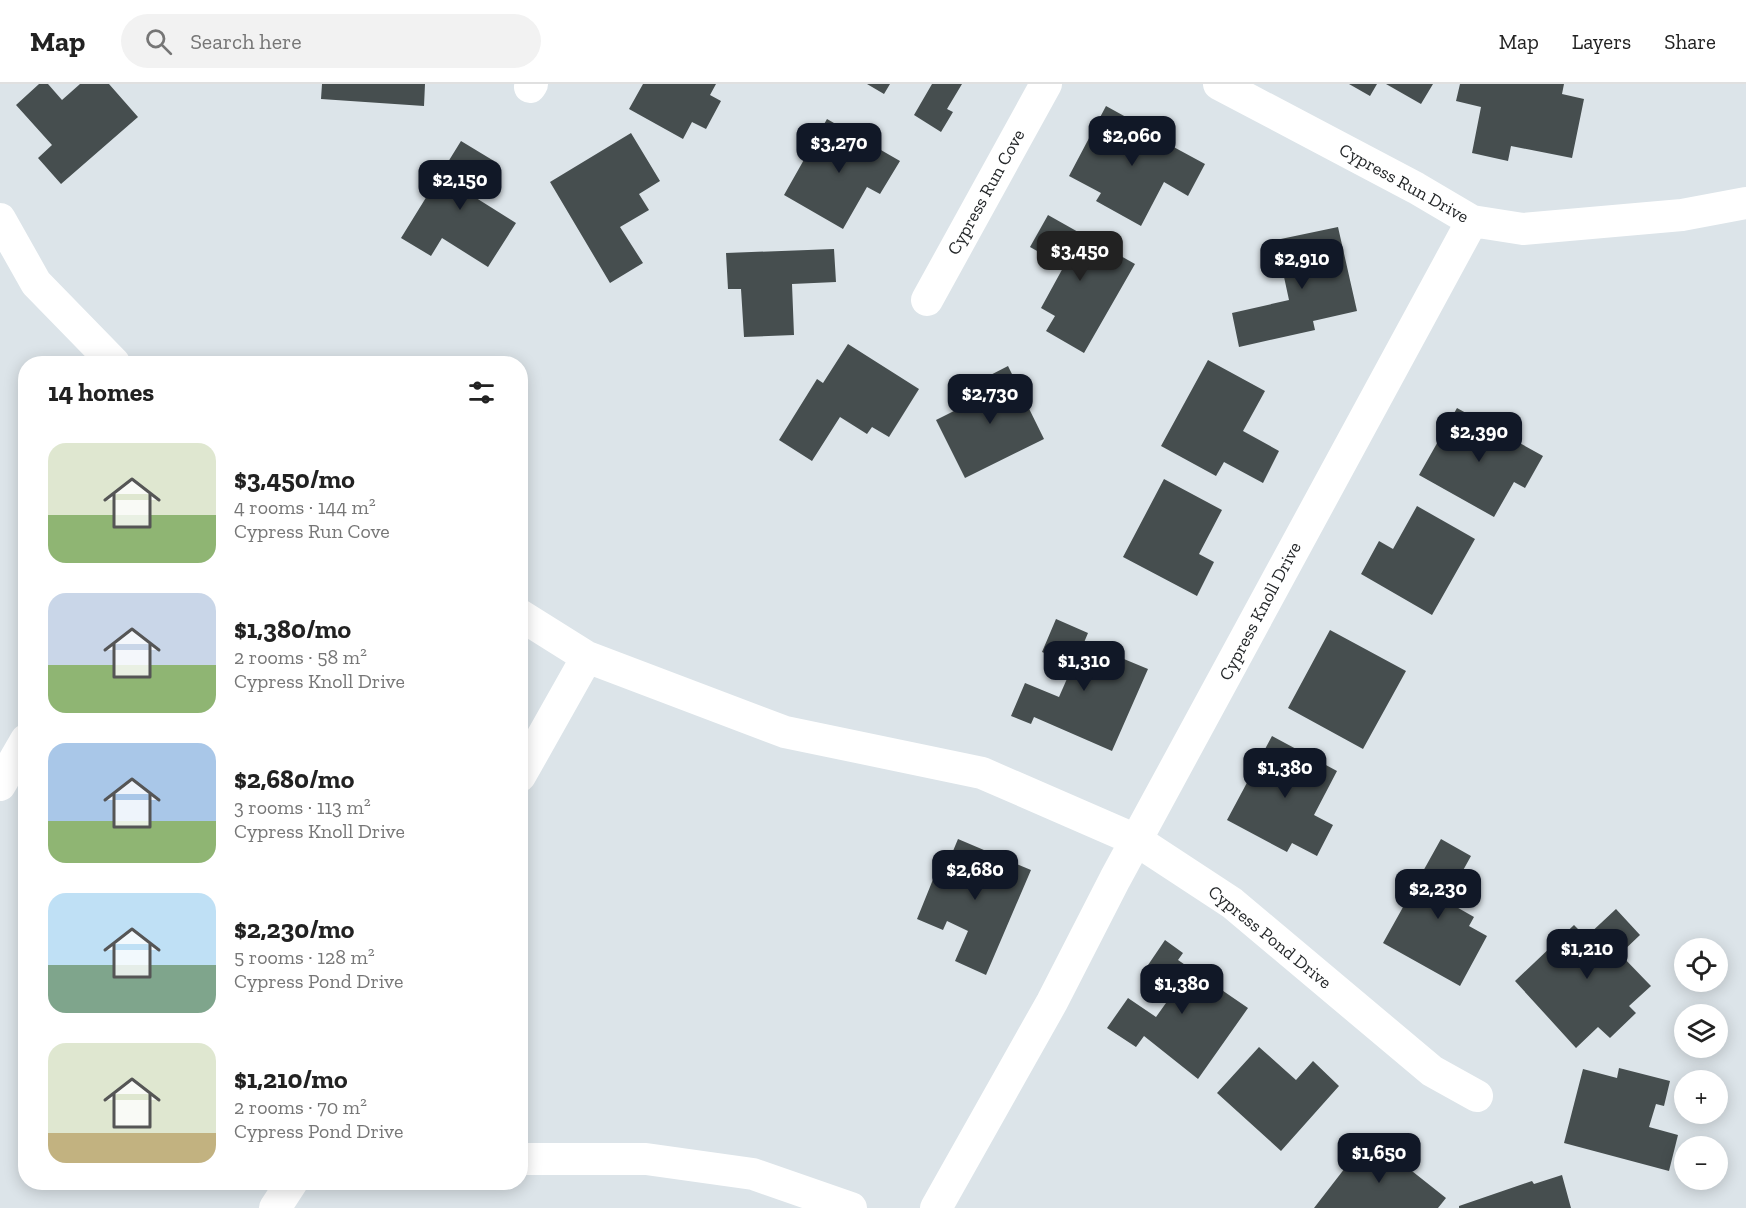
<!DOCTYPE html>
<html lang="en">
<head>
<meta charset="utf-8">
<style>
  body { margin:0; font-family:"Zilla Slab",serif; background:#f2f2f2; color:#222; height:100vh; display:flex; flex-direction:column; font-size:22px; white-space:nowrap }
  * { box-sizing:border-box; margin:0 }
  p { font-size:20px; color:#767676 }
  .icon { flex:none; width:33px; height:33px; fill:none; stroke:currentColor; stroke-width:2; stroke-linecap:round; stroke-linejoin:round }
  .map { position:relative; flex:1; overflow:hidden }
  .panel { position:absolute; left:18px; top:272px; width:510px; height:834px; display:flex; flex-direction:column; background:#fff; border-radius:24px; box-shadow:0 3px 15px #0003 }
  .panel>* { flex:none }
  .fabs { position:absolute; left:1674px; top:854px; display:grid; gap:12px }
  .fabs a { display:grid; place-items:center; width:54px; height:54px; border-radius:50%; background:#fff; box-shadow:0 3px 15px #0003; font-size:30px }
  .price { position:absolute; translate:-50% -51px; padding:0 14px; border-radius:12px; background:#111827; color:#fff; font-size:20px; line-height:39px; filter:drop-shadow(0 2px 3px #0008) }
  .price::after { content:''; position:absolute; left:50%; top:36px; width:18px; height:14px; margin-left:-9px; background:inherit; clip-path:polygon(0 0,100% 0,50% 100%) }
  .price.on { background:#222; color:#fff }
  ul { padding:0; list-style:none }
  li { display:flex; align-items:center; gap:18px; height:150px; padding:0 30px }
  li span { display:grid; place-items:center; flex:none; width:168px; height:120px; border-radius:18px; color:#555 }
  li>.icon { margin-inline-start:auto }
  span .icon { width:72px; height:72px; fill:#fffc; stroke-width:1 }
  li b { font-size:26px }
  h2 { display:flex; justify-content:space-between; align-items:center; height:72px; padding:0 30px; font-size:26px }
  header { display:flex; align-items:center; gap:36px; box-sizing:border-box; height:84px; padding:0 30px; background:#fff; border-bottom:2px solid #e0e0e0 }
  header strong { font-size:28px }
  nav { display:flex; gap:33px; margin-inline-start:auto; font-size:21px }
  .search { width:420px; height:54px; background:#f2f2f2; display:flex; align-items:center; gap:15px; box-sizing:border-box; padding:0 21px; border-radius:33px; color:#767676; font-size:22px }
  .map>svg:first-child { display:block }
  .building { fill:#464e4f }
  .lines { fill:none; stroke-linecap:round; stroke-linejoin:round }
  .street { stroke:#fff; stroke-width:32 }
  .labels { text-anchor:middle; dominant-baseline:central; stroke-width:6; stroke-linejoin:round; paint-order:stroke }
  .street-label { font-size:18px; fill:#25282a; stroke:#fff }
</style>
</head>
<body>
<header>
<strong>Map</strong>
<div class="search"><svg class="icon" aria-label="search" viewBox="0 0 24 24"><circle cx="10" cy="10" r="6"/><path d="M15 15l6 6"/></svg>Search here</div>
<nav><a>Map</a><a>Layers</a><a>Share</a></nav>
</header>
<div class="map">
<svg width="1746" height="1124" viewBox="0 0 1746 1124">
  <rect width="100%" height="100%" fill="#dce4e9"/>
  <path class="building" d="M 39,0 L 48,0 L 62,16 L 80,0 L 109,0 L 138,33 L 61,100 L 38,74 L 52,61 L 16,21 Z
    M 322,0 L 425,0 L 424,22 L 321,15 Z
    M 643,0 L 716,0 L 710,11 L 721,17 L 706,45 L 692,38 L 683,55 L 629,25 Z
    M 867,0 L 890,0 L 884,10 Z
    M 932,0 L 962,0 L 947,25 L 953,28 L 941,48 L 914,31 Z
    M 1349,0 L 1377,0 L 1370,12 Z
    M 1386,0 L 1433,0 L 1421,20 Z
    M 1460,0 L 1564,0 L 1562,10 L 1584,15 L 1572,74 L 1511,62 L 1508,77 L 1472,69 L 1481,23 L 1456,17 Z
    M 1106,22 L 1135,38 L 1133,41 L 1205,80 L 1188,112 L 1164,98 L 1141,142 L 1096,117 L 1101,109 L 1069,92 Z
    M 827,35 L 900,77 L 880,110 L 867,103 L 843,145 L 784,111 Z
    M 631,49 L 660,97 L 639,110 L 649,126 L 620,143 L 643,179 L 610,199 L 550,98 Z
    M 461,57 L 494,77 L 473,112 L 516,139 L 488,183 L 442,154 L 431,172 L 401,154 Z
    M 1048,131 L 1135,180 L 1084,269 L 1046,247 L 1055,232 L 1041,224 L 1064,182 L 1030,163 Z
    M 1338,143 L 1357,227 L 1313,237 L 1315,246 L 1239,263 L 1232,229 L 1289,216 L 1276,156 Z
    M 834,165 L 836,198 L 792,200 L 794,251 L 744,253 L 741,205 L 728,205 L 726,169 Z
    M 848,260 L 919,305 L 889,353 L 872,343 L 867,350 L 840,333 L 812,377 L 779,356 L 817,295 L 823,299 Z
    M 1208,276 L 1265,307 L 1243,347 L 1279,367 L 1263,399 L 1224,378 L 1216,392 L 1161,362 Z
    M 1008,282 L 1044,355 L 965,394 L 936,336 L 980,314 L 973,300 Z
    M 1457,324 L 1543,372 L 1525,404 L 1514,398 L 1494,433 L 1419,391 Z
    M 1164,395 L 1222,426 L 1199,470 L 1214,478 L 1197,512 L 1123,473 Z
    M 1417,422 L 1475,455 L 1432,531 L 1361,490 L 1379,457 L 1393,465 Z
    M 1056,535 L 1088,549 L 1080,568 L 1115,583 L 1119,573 L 1148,585 L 1112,667 L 1034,633 L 1031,640 L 1011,632 L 1025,599 L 1059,613 L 1073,581 L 1042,568 Z
    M 1330,546 L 1406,587 L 1363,665 L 1288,624 Z
    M 1272,652 L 1337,687 L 1314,731 L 1333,741 L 1317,772 L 1292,759 L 1287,768 L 1227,736 Z
    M 958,755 L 1031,786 L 986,891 L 955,877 L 968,847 L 947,837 L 943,846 L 917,835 L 936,788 L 943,791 Z
    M 1441,755 L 1471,772 L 1446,817 L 1474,833 L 1469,842 L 1487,852 L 1460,902 L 1383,859 Z
    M 1616,825 L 1640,851 L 1620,870 L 1651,902 L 1629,922 L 1636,929 L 1610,954 L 1598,943 L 1576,964 L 1515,897 L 1574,841 L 1586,853 Z
    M 1165,856 L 1183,869 L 1178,876 L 1248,924 L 1198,995 L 1144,952 L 1136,963 L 1107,944 L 1128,914 L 1156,933 L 1176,905 L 1146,884 Z
    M 1259,963 L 1296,996 L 1313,977 L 1339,1002 L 1281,1067 L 1217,1009 Z
    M 1619,984 L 1670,997 L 1664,1022 L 1656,1020 L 1649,1043 L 1678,1051 L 1669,1087 L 1564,1059 L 1583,985 L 1617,994 Z
    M 1369,1053 L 1446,1114 L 1438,1124 L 1314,1124 Z
    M 1562,1091 L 1571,1124 L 1459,1124 L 1459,1122 L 1532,1097 L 1534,1100 Z"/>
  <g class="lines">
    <path class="street" d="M 1219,0 L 1416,104 L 1472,137 L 1523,145 L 1682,131 L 1746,119
      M 530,3 L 532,0
      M 0,135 L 36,199 L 114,279
      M 927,216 L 1046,0
      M 520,531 L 587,573 L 785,648 L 982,689 L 1136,756 L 1232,819 L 1432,987 L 1477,1012
      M 520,692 L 587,573
      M 0,701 L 26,656
      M 520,1075 L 646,1075 L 753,1090 L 851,1124
      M 275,1124 L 292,1098
      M 936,1124 L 1052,918 L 1115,795 L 1472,137"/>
  </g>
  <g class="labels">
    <g class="street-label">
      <text transform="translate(1404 99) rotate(29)">Cypress Run Drive</text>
      <text transform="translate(986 108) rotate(-61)">Cypress Run Cove</text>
      <text transform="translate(1260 527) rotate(-62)">Cypress Knoll Drive</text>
      <text transform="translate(1270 853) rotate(39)">Cypress Pond Drive</text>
    </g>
  </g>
</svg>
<div class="fabs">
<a><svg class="icon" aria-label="locate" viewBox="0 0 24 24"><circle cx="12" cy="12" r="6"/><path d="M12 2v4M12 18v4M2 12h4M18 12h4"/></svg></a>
<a><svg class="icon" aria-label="layers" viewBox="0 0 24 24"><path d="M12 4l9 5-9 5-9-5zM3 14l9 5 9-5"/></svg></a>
<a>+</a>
<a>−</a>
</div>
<b class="price" style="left:1132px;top:83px">$2,060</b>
<b class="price" style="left:839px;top:90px">$3,270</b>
<b class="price" style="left:460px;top:127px">$2,150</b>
<b class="price on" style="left:1080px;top:198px">$3,450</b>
<b class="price" style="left:1302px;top:206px">$2,910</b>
<b class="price" style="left:990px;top:341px">$2,730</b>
<b class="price" style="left:1479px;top:379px">$2,390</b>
<b class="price" style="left:1084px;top:608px">$1,310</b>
<b class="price" style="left:1285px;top:715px">$1,380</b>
<b class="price" style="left:975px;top:817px">$2,680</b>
<b class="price" style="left:1438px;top:836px">$2,230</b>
<b class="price" style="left:1587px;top:896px">$1,210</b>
<b class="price" style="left:1182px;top:931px">$1,380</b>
<b class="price" style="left:1379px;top:1100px">$1,650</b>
<section class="panel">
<h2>14 homes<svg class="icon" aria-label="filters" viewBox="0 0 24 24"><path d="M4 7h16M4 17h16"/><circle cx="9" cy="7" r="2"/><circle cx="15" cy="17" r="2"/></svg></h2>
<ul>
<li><span style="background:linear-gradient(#dfe7d0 60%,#8fb573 0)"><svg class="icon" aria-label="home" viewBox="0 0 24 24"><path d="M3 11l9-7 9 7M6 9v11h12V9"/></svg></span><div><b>$3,450/mo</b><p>4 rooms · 144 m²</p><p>Cypress Run Cove</p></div></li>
<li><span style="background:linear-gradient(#c9d6e8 60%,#8fb573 0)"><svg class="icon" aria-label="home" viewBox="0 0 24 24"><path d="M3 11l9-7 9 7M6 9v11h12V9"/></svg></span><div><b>$1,380/mo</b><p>2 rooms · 58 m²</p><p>Cypress Knoll Drive</p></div></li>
<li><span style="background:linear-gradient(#a9c7e8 65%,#8fb573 0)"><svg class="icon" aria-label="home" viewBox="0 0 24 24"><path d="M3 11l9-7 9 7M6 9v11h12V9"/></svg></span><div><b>$2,680/mo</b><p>3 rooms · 113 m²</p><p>Cypress Knoll Drive</p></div></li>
<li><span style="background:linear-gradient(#bfe0f5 60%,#7fa58c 0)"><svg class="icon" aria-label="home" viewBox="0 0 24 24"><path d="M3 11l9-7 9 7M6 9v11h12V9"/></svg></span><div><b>$2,230/mo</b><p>5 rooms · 128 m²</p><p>Cypress Pond Drive</p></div></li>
<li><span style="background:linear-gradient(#dfe7d0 75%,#c2b280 0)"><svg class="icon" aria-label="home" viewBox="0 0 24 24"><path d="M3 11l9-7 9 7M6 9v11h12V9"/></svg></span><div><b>$1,210/mo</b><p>2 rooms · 70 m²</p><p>Cypress Pond Drive</p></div></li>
</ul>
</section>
</div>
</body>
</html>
